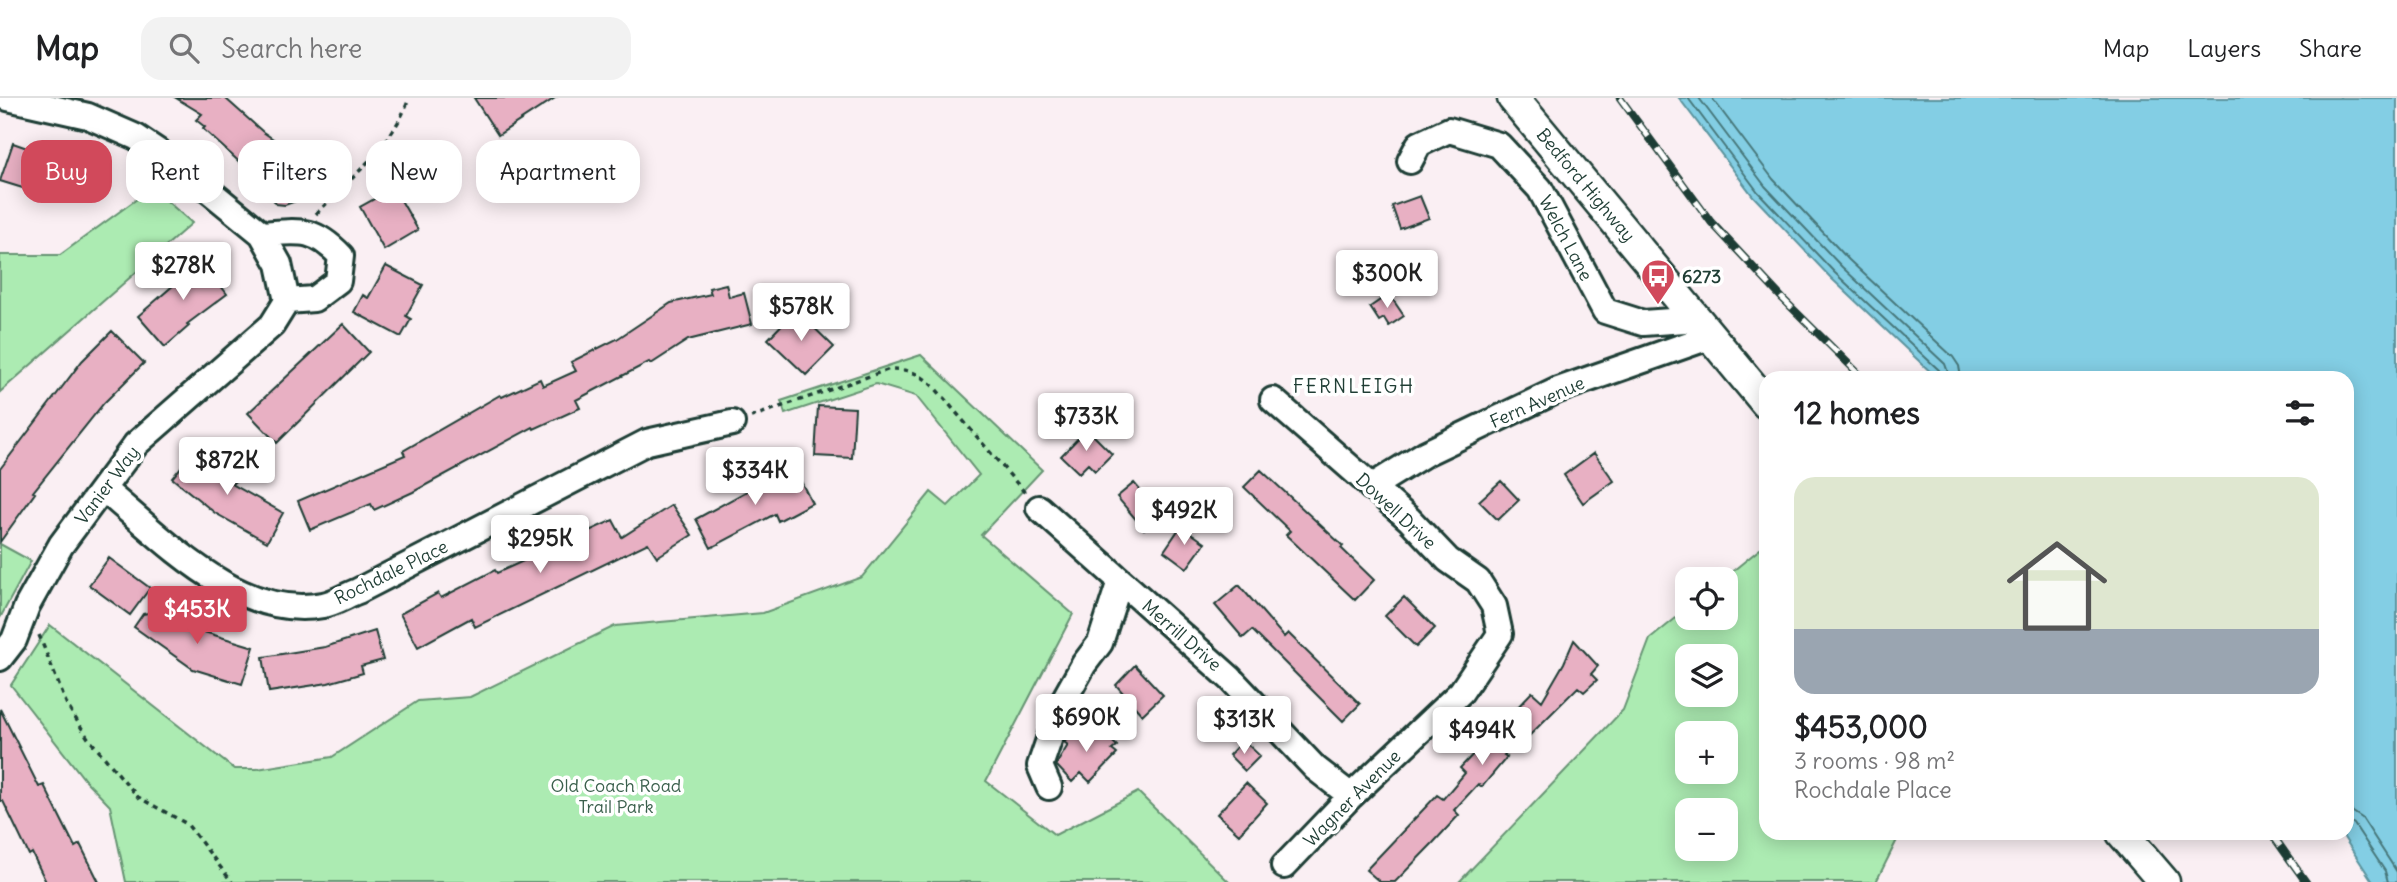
<!DOCTYPE html>
<html lang="en">
<head>
<meta charset="utf-8">
<style>
  body { margin:0; font-family:Delius,sans-serif; background:#f2f2f2; color:#202124; height:100vh; display:flex; flex-direction:column; font-size:26px; white-space:nowrap }
  * { box-sizing:border-box; margin:0 }
  p { font-size:23px; color:#757577 }
  .icon { flex:none; width:38px; height:38px; fill:none; stroke:currentColor; stroke-width:2; stroke-linecap:round; stroke-linejoin:round }
  .map { position:relative; flex:1; overflow:hidden }
  .panel { position:absolute; left:1759px; top:273px; width:595px; height:469px; display:flex; flex-direction:column; background:#fff; border-radius:21px; box-shadow:0 4px 18px #0003 }
  .panel>* { flex:none }
  .guide { position:absolute; left:21px; top:42px; width:665px; height:63px; display:flex; gap:14px }
  .fabs { position:absolute; left:1675px; top:469px; display:grid; gap:14px }
  .fabs a { display:grid; place-items:center; width:63px; height:63px; border-radius:14px; background:#fff; box-shadow:0 4px 18px #0003; font-size:35px }
  .price { position:absolute; translate:-50% -60px; padding:0 16px; border-radius:7px; background:#fff; color:#222; font-size:23px; line-height:46px; filter:drop-shadow(0 2px 4px #0008) }
  .price::after { content:''; position:absolute; left:50%; top:42px; width:21px; height:16px; margin-left:-10px; background:inherit; clip-path:polygon(0 0,100% 0,50% 100%) }
  .price.selected { background:#d1495b; color:#fff }
  ul { padding:0; list-style:none }
  li { display:grid; align-content:center; gap:14px; height:371px; padding:0 35px }
  li span { display:grid; place-items:center; height:217px; border-radius:21px; color:#555 }
  li>.icon { margin-inline-start:auto }
  span .icon { width:126px; height:126px; fill:#fffc; stroke-width:1 }
  li b { font-size:30px }
  h2 { display:flex; justify-content:space-between; align-items:center; height:84px; padding:0 35px; font-size:30px }
  .chip { padding:0 24px; border-radius:21px; background:#fff; box-shadow:0 4px 18px #0003; font-size:24px; line-height:63px }
  .chip.selected { background:#d1495b; color:#fff }
  header { display:flex; align-items:center; gap:42px; box-sizing:border-box; height:98px; padding:0 35px; background:#fff; border-bottom:2px solid #e0e0e0 }
  header strong { font-size:33px }
  nav { display:flex; gap:38px; margin-inline-start:auto; font-size:24px }
  .search { width:490px; height:63px; background:#f2f2f2; display:flex; align-items:center; gap:18px; box-sizing:border-box; padding:0 24px; border-radius:21px; color:#757577; font-size:26px }
  .map>svg:first-child { display:block }
  .green { fill:#acebb2; stroke:#669473; stroke-width:2; fill-rule:evenodd }
  .water { fill:#83cee4; stroke:#5b949e; stroke-width:2 }
  .lines { fill:none; stroke-linecap:round; stroke-linejoin:round }
  .shore { stroke:#47777a; stroke-width:2 }
  .building { fill:#e8b0c3; stroke:#1f3d34; stroke-width:2 }
  .minor-casing { stroke:#1f3d34; stroke-width:30 }
  .major-casing { stroke:#1f3d34; stroke-width:35 }
  .path { stroke:#1f3d34; stroke-width:3.5; stroke-dasharray:5 5; stroke-linecap:butt }
  .minor { stroke:#fff; stroke-width:24 }
  .major { stroke:#fff; stroke-width:30 }
  .rail-casing { stroke:#1f3d34; stroke-width:8 }
  .rail { stroke:#fff; stroke-width:5; stroke-dasharray:16; stroke-linecap:butt }
  .labels { text-anchor:middle; dominant-baseline:central; stroke-width:7; stroke-linejoin:round; paint-order:stroke }
  .street-label { font-size:18px; fill:#1f3d34; stroke:#fff }
  .poi-label { font-size:18px; font-weight:bold; fill:#1f3d34; stroke:#fff; text-anchor:start }
  .park-label { font-size:18px; fill:#3b604d; stroke:#fff }
  .neighbourhood-label { font-size:19px; letter-spacing:2px; fill:#1f3d34; stroke:#fff }
</style>
</head>
<body>
<header>
<strong>Map</strong>
<div class="search"><svg class="icon" aria-label="search" viewBox="0 0 24 24"><circle cx="10" cy="10" r="6"/><path d="M15 15l6 6"/></svg>Search here</div>
<nav><a>Map</a><a>Layers</a><a>Share</a></nav>
</header>
<div class="map">
<svg width="2397" height="784" viewBox="0 0 2397 784">
  <rect width="100%" height="100%" fill="#faeff3"/>
  <filter id="ink" filterUnits="userSpaceOnUse"><feTurbulence type="fractalNoise" baseFrequency=".0143" numOctaves="2"/><feDisplacementMap in="SourceGraphic" scale="14" xChannelSelector="R" yChannelSelector="G"/><feConvolveMatrix kernelMatrix="1 2 1 2 8 2 1 2 1" color-interpolation-filters="sRGB"/></filter>
  <g filter="url(#ink)">
    <path class="green" d="M 152,90 L 192,125 L 0,294 L 0,157 L 60,157 Z
      M 921,257 L 1042,372 L 981,437 L 1073,516 L 986,683 L 1055,737 L 1138,694 L 1229,784 L 126,784 L 110,708 L 85,682 L 11,587 L 50,527 L 234,671 L 257,671 L 332,659 L 418,603 L 470,599 L 615,528 L 763,515 L 862,479 L 931,394 L 948,408 L 979,377 L 916,298 L 876,286 L 785,316 L 781,303 Z
      M 0,446 L 31,463 L 0,520 Z
      M 1766,446 L 1766,735 L 1914,735 L 1899,738 L 1876,784 L 1459,784 L 1623,612 L 1650,541 L 1687,511 L 1687,520 L 1726,520 L 1726,481 L 1723,481 ZM 1687,558 L 1726,558 L 1726,597 L 1687,597 ZM 1726,635 L 1726,674 L 1687,674 L 1687,635 ZM 1726,712 L 1726,751 L 1687,751 L 1687,712 Z"/>
    <path class="water" d="M 1679,0 L 2397,0 L 2397,784 L 2373,784 L 2341,735 L 2347,735 L 2347,280 L 1937,280 L 1831,180 L 1753,98 Z"/>
    <g class="lines">
      <path class="shore" d="M 1688,0 L 1758,94 L 1835,175 L 1939,272 L 1941,280
        M 1699,0 L 1765,88 L 1842,169 L 1945,266 L 1950,280
        M 1712,0 L 1773,81 L 1849,162 L 1953,259 L 1959,268 L 1961,280
        M 2347,710 L 2362,720 L 2397,774
        M 2347,721 L 2354,726 L 2385,773 L 2388,784"/>
    </g>
    <path class="building" d="M 176,0 L 225,0 L 263,34 L 330,80 L 315,102 L 302,93 L 296,103 L 285,107 L 276,106 L 269,94 L 254,83 L 256,79 L 203,31 L 205,29 L 196,22 L 202,16 Z
      M 474,0 L 555,0 L 498,37 Z
      M 13,45 L 84,70 L 75,98 L 44,89 L 42,96 L 0,83 Z
      M 394,90 L 418,132 L 384,152 L 360,109 Z
      M 1420,98 L 1429,120 L 1400,131 L 1392,108 Z
      M 199,159 L 227,196 L 187,226 L 189,228 L 165,249 L 138,218 L 176,185 L 172,180 Z
      M 386,168 L 423,187 L 406,218 L 411,221 L 401,239 L 354,214 L 363,197 L 368,200 Z
      M 726,186 L 729,199 L 744,195 L 752,226 L 688,242 L 651,266 L 649,264 L 576,302 L 580,310 L 534,331 L 533,329 L 413,394 L 374,412 L 371,406 L 310,432 L 298,403 L 405,357 L 403,353 L 500,297 L 502,299 L 540,281 L 543,288 L 576,273 L 571,264 L 617,241 L 671,205 L 711,196 L 709,190 Z
      M 1389,196 L 1404,218 L 1389,228 L 1384,220 L 1379,223 L 1370,209 Z
      M 796,212 L 834,249 L 806,277 L 768,241 Z
      M 343,226 L 369,254 L 277,345 L 248,315 Z
      M 112,233 L 144,265 L 104,305 L 33,394 L 35,395 L 0,444 L 0,371 L 82,263 Z
      M 818,308 L 855,310 L 852,360 L 815,358 Z
      M 1087,331 L 1112,356 L 1095,373 L 1088,366 L 1079,375 L 1061,358 Z
      M 196,351 L 235,383 L 232,386 L 283,415 L 267,444 L 215,415 L 172,380 Z
      M 1594,355 L 1614,383 L 1583,405 L 1564,377 Z
      M 793,368 L 812,405 L 778,423 L 775,416 L 711,450 L 696,421 Z
      M 1261,372 L 1343,448 L 1341,450 L 1374,482 L 1355,502 L 1286,437 L 1290,433 L 1244,389 Z
      M 1501,383 L 1519,402 L 1498,422 L 1479,403 Z
      M 1134,385 L 1161,417 L 1144,431 L 1117,399 Z
      M 672,407 L 692,437 L 657,459 L 648,445 L 475,529 L 471,520 L 418,549 L 400,516 L 438,495 L 441,500 L 495,472 L 497,475 L 613,422 L 622,439 Z
      M 1181,428 L 1205,445 L 1187,470 L 1164,453 Z
      M 109,460 L 150,490 L 130,517 L 89,487 Z
      M 1239,487 L 1284,539 L 1288,535 L 1360,606 L 1343,623 L 1252,532 L 1243,540 L 1215,507 Z
      M 1404,499 L 1435,530 L 1416,549 L 1385,518 Z
      M 170,511 L 201,533 L 254,549 L 242,586 L 193,571 L 134,529 L 143,516 Z
      M 375,533 L 383,562 L 361,568 L 363,575 L 328,585 L 269,594 L 263,559 L 325,549 Z
      M 1574,542 L 1598,568 L 1591,576 L 1597,582 L 1584,594 L 1578,589 L 1527,640 L 1522,637 L 1504,657 L 1507,659 L 1482,689 L 1478,686 L 1454,712 L 1459,717 L 1433,745 L 1395,784 L 1380,784 L 1366,772 L 1437,697 L 1443,701 L 1465,675 L 1460,670 L 1532,594 L 1542,603 L 1564,565 Z
      M 1135,567 L 1163,597 L 1142,617 L 1116,587 Z
      M 0,611 L 39,689 L 44,687 L 75,749 L 80,746 L 99,784 L 46,784 L 32,755 L 29,757 L 3,703 L 0,703 Z
      M 1087,625 L 1098,636 L 1101,632 L 1117,648 L 1112,652 L 1117,656 L 1090,684 L 1081,675 L 1072,684 L 1056,667 L 1068,647 L 1064,644 Z
      M 1243,642 L 1260,658 L 1245,673 L 1229,657 Z
      M 1246,685 L 1267,705 L 1239,736 L 1217,716 Z"/>
    <g class="lines">
      <g class="minor-casing">
        <path id="minor" d="M 1410,63 L 1419,46 L 1449,32 L 1499,47 L 1540,91 L 1605,213 L 1643,225 L 1699,221
          M 262,136 C 300,133 313,129 341,158 L 338,183 L 314,201 L 287,203
          M 1273,302 L 1409,421 L 1448,462 L 1478,483 L 1494,508 L 1500,536 L 1461,594 L 1351,698 L 1284,768
          M 1371,389 L 1426,355 L 1558,292 L 1712,238
          M 103,391 C 163,440 238,523 323,507 C 335,505 347,497 358,493 L 647,344 L 732,325
          M 1039,410 L 1230,580 L 1315,670 L 1351,698
          M 0,560 L 14,542 L 27,508 L 61,447 L 136,346 L 272,227 L 287,203 L 279,166 L 262,136 L 175,65 L 136,39 L 88,18 L 8,0
          M 1049,689 L 1040,668 L 1061,607 L 1084,566 L 1100,545 L 1120,483"/>
      </g>
      <g class="major-casing">
        <path id="major" d="M 1513,0 L 1766,305
          M 2122,735 L 2164,784"/>
      </g>
      <path class="path" d="M 316,116 C 349,82 394,46 409,0
        M 751,319 L 890,271 C 911,271 921,276 936,291 L 1026,396
        M 39,537 L 67,607 L 88,640 L 138,699 L 187,726 L 232,784"/>
      <use href="#minor" class="minor"/>
      <use href="#major" class="major"/>
      <g class="rail-casing">
        <path id="rail" d="M 1620,0 L 1711,124 L 1783,201 L 1863,280
          M 2271,735 L 2306,784"/>
      </g>
      <use href="#rail" class="rail"/>
    </g>
  </g>
  <defs>
    <g id="bus-pin" transform="scale(1.75)"><path d="M0 17L-7.5 6A9.5 9.5 0 1 1 7.5 6Z" fill="#d1495b" stroke="#fff"/><path d="M-5-6H5V4H4V6H2V4H-2V6H-4V4H-5ZM-3.5-4V0h7V-4ZM-3.5 1.2v1.5H-2V1.2ZM2 1.2v1.5H3.5V1.2Z" fill="#fff"/></g>
  </defs>
  <g fill-rule="evenodd">
    <use href="#bus-pin" x="1658" y="178"/>
  </g>
  <g class="labels">
    <g class="street-label">
      <text transform="translate(1586 87) rotate(50)">Bedford Highway</text>
      <text transform="translate(1566 140) rotate(62)">Welch Lane</text>
      <text transform="translate(1537 304) rotate(-24)">Fern Avenue</text>
      <text transform="translate(107 387) rotate(-53)">Vanier Way</text>
      <text transform="translate(1396 413) rotate(43)">Dowell Drive</text>
      <text transform="translate(391 474) rotate(-26)">Rochdale Place</text>
      <text transform="translate(1182 537) rotate(41)">Merrill Drive</text>
      <text transform="translate(1352 700) rotate(-45)">Wagner Avenue</text>
    </g>
    <g class="poi-label">
      <text x="1682" y="178">6273</text>
    </g>
    <g class="park-label">
      <text x="616" y="687">Old Coach Road<tspan x="616" dy="21">Trail Park</tspan></text>
    </g>
    <g class="neighbourhood-label">
      <text x="1354" y="288">FERNLEIGH</text>
    </g>
  </g>
</svg>
<div class="fabs">
<a><svg class="icon" aria-label="locate" viewBox="0 0 24 24"><circle cx="12" cy="12" r="6"/><path d="M12 2v4M12 18v4M2 12h4M18 12h4"/></svg></a>
<a><svg class="icon" aria-label="layers" viewBox="0 0 24 24"><path d="M12 4l9 5-9 5-9-5zM3 14l9 5 9-5"/></svg></a>
<a>+</a>
<a>−</a>
</div>
<b class="price" style="left:183px;top:204px">$278K</b>
<b class="price" style="left:1387px;top:212px">$300K</b>
<b class="price" style="left:801px;top:245px">$578K</b>
<b class="price" style="left:1086px;top:355px">$733K</b>
<b class="price" style="left:227px;top:399px">$872K</b>
<b class="price" style="left:755px;top:409px">$334K</b>
<b class="price" style="left:1184px;top:449px">$492K</b>
<b class="price" style="left:540px;top:477px">$295K</b>
<b class="price selected" style="left:197px;top:548px">$453K</b>
<b class="price" style="left:1086px;top:656px">$690K</b>
<b class="price" style="left:1244px;top:658px">$313K</b>
<b class="price" style="left:1482px;top:669px">$494K</b>
<div class="guide">
<a class="chip selected">Buy</a>
<a class="chip">Rent</a>
<a class="chip">Filters</a>
<a class="chip">New</a>
<a class="chip">Apartment</a>
</div>
<section class="panel">
<h2>12 homes<svg class="icon" aria-label="filters" viewBox="0 0 24 24"><path d="M4 7h16M4 17h16"/><circle cx="9" cy="7" r="2"/><circle cx="15" cy="17" r="2"/></svg></h2>
<ul>
<li><span style="background:linear-gradient(#dfe7d0 70%,#9aa5b1 0)"><svg class="icon" aria-label="home" viewBox="0 0 24 24"><path d="M3 11l9-7 9 7M6 9v11h12V9"/></svg></span><div><b>$453,000</b><p>3 rooms · 98 m²</p><p>Rochdale Place</p></div></li>
</ul>
</section>
</div>
</body>
</html>
